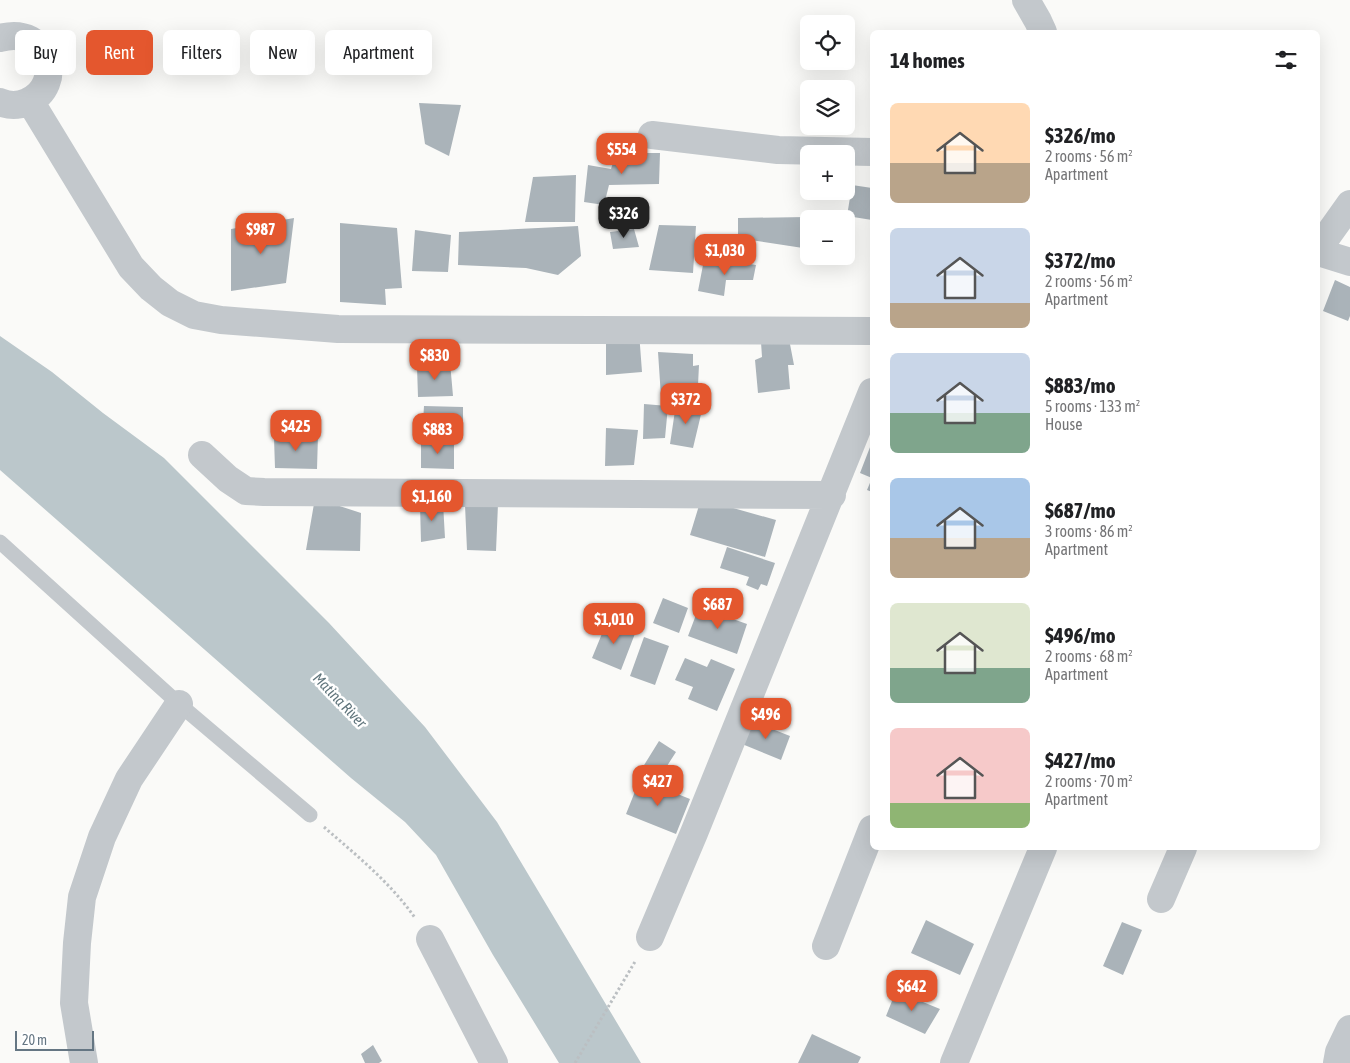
<!DOCTYPE html>
<html lang="en">
<head>
<meta charset="utf-8">
<style>
  body { margin:0; font-family:"Asap Condensed",sans-serif; background:#f2f2f2; color:#202124; height:100vh; display:flex; flex-direction:column; font-size:19px; white-space:nowrap }
  * { box-sizing:border-box; margin:0 }
  p { font-size:16px; color:#757577 }
  .icon { flex:none; width:28px; height:28px; fill:none; stroke:currentColor; stroke-width:2; stroke-linecap:round; stroke-linejoin:round }
  .map { position:relative; flex:1; overflow:hidden }
  .drawer { position:absolute; left:870px; top:30px; width:450px; height:820px; display:flex; flex-direction:column; background:#fff; border-radius:8px; box-shadow:0 5px 20px #0002 }
  .drawer>* { flex:none }
  .hud { position:absolute; left:15px; top:30px; width:475px; height:45px; display:flex; gap:10px }
  .fabs { position:absolute; left:800px; top:15px; display:grid; gap:10px }
  .fabs a { display:grid; place-items:center; width:55px; height:55px; border-radius:8px; background:#fff; box-shadow:0 5px 20px #0002; font-size:25px }
  .scale { position:absolute; left:15px; bottom:12px; width:79px; box-sizing:border-box; padding-left:5px; border:2px solid #657683; border-top:0; font-size:14px; line-height:18px; white-space:nowrap; color:#657683; -webkit-text-stroke:4px #fff; paint-order:stroke }
  .price { position:absolute; translate:-50% -42px; padding:0 11px; border-radius:10px; background:#e4572e; color:#fff; font-size:16px; line-height:32px; filter:drop-shadow(0 1px 2px #0008) }
  .price::after { content:''; position:absolute; left:50%; top:30px; width:15px; height:11px; margin-left:-8px; background:inherit; clip-path:polygon(0 0,100% 0,50% 100%) }
  .price.selected { background:#222; color:#fff }
  ul { padding:0; list-style:none }
  li { display:flex; align-items:center; gap:15px; height:125px; padding:0 20px }
  li span { display:grid; place-items:center; flex:none; width:140px; height:100px; border-radius:8px; color:#555 }
  li>.icon { margin-inline-start:auto }
  span .icon { width:60px; height:60px; fill:#fffc; stroke-width:1 }
  li b { font-size:21px }
  h2 { display:flex; justify-content:space-between; align-items:center; height:60px; padding:0 20px; font-size:21px }
  .tag { padding:0 18px; border-radius:8px; background:#fff; box-shadow:0 5px 20px #0002; font-size:18px; line-height:45px }
  .tag.selected { background:#e4572e; color:#fff }
  .map>svg:first-child { display:block }
  .water { fill:#bbc7cb }
  .building { fill:#aab3b9 }
  .lines { fill:none; stroke-linecap:round; stroke-linejoin:round }
  .path { stroke:#bbbfc2; stroke-width:3; stroke-dasharray:2.5 2.5; stroke-linecap:butt }
  .service { stroke:#c3c8cc; stroke-width:15 }
  .minor { stroke:#c3c8cc; stroke-width:28 }
  .labels { text-anchor:middle; dominant-baseline:central; stroke-width:5; stroke-linejoin:round; paint-order:stroke }
  .water-label { font-size:15px; font-style:italic; fill:#60757c; stroke:#fff }
</style>
</head>
<body>
<div class="map">
<svg width="1350" height="1063" viewBox="0 0 1350 1063">
  <rect width="100%" height="100%" fill="#fafaf8"/>
  <path class="water" d="M 0,336 L 52,372 L 103,413 L 164,458 L 329,623 L 425,727 L 497,822 L 641,1063 L 559,1063 L 493,955 L 436,855 L 405,822 L 351,778 L 0,470 Z"/>
  <path class="building" d="M 419,103 L 461,105 L 449,156 L 425,144 Z
    M 616,153 L 660,153 L 659,184 L 609,185 L 604,205 L 584,202 L 588,165 L 611,169 Z
    M 576,175 L 575,222 L 525,222 L 533,177 Z
    M 852,185 L 872,188 L 872,220 L 847,216 Z
    M 807,217 L 803,248 L 738,238 L 738,218 Z
    M 294,218 L 286,283 L 231,291 L 231,229 Z
    M 340,223 L 397,228 L 402,288 L 385,289 L 386,305 L 340,302 Z
    M 659,225 L 696,226 L 693,273 L 649,270 Z
    M 578,226 L 581,256 L 558,275 L 526,268 L 458,265 L 459,232 Z
    M 634,229 L 639,247 L 613,249 L 610,232 Z
    M 415,230 L 451,235 L 448,272 L 412,271 Z
    M 735,254 L 745,256 L 743,263 L 756,265 L 753,280 L 726,280 L 724,296 L 698,291 L 703,265 L 732,266 Z
    M 1335,280 L 1350,287 L 1350,316 L 1348,321 L 1323,311 Z
    M 606,332 L 639,332 L 642,372 L 606,375 Z
    M 789,339 L 794,365 L 788,365 L 790,389 L 758,393 L 755,360 L 762,357 L 761,342 Z
    M 658,352 L 693,354 L 693,366 L 699,365 L 698,385 L 694,388 L 695,400 L 661,397 Z
    M 450,362 L 453,396 L 418,397 L 417,367 Z
    M 644,404 L 668,406 L 665,438 L 643,439 Z
    M 676,404 L 703,406 L 693,448 L 670,444 Z
    M 424,406 L 463,407 L 463,438 L 422,437 Z
    M 606,428 L 638,430 L 634,465 L 605,466 Z
    M 318,435 L 317,469 L 275,468 L 274,438 Z
    M 421,442 L 454,442 L 454,469 L 421,468 Z
    M 872,442 L 872,492 L 867,490 L 872,478 L 860,473 Z
    M 315,498 L 361,513 L 360,551 L 306,550 Z
    M 701,499 L 776,520 L 765,557 L 690,535 Z
    M 443,503 L 445,538 L 421,542 L 420,504 Z
    M 498,504 L 496,551 L 467,550 L 465,505 Z
    M 727,547 L 775,563 L 767,586 L 761,584 L 758,590 L 746,585 L 749,577 L 720,568 Z
    M 663,598 L 688,608 L 679,633 L 653,623 Z
    M 699,607 L 747,624 L 737,654 L 688,636 Z
    M 608,619 L 636,631 L 621,670 L 592,658 Z
    M 644,637 L 669,646 L 655,685 L 630,676 Z
    M 685,658 L 707,667 L 711,659 L 735,669 L 717,711 L 688,699 L 693,687 L 675,680 Z
    M 752,721 L 790,736 L 781,760 L 742,744 Z
    M 659,741 L 676,752 L 658,780 L 641,770 Z
    M 640,779 L 690,799 L 676,834 L 626,814 Z
    M 926,920 L 974,944 L 960,975 L 911,953 Z
    M 1122,922 L 1142,930 L 1123,975 L 1103,966 Z
    M 896,991 L 940,1009 L 925,1034 L 886,1016 Z
    M 812,1034 L 861,1057 L 858,1063 L 798,1063 Z
    M 373,1045 L 382,1061 L 379,1063 L 365,1063 L 361,1054 Z"/>
  <g class="lines">
    <path class="path" d="M 324,827 C 356,855 391,883 415,918
      M 575,1063 L 636,960"/>
    <path class="service" d="M 0,542 L 179,704 L 310,815"/>
    <path class="minor" d="M 1026,0 L 1038,21 L 1043,32
      M 0,38 C 49,24 66,86 27,102 C 18,106 9,106 0,102
      M 30,101 L 131,267 L 151,288 L 170,303 L 194,315 L 221,320 L 338,329 L 872,331
      M 652,135 L 778,150 L 872,152
      M 1318,249 L 1350,204
      M 1318,252 L 1350,262
      M 202,455 L 228,479 L 246,491 L 264,492 L 832,495
      M 1161,899 L 1183,848
      M 650,937 L 694,833 L 872,392
      M 430,939 L 494,1063
      M 826,946 L 872,829
      M 84,1063 L 74,1003 L 77,943 L 82,897 L 102,837 L 129,779 L 179,704
      M 954,1063 L 1043,848
      M 1337,1063 L 1339,1052 L 1350,1029"/>
  </g>
  <g class="labels">
    <g class="water-label">
      <text transform="translate(340 700) rotate(46)">Matina River</text>
    </g>
  </g>
</svg>
<div class="fabs">
<a><svg class="icon" aria-label="locate" viewBox="0 0 24 24"><circle cx="12" cy="12" r="6"/><path d="M12 2v4M12 18v4M2 12h4M18 12h4"/></svg></a>
<a><svg class="icon" aria-label="layers" viewBox="0 0 24 24"><path d="M12 4l9 5-9 5-9-5zM3 14l9 5 9-5"/></svg></a>
<a>+</a>
<a>−</a>
</div>
<div class="scale">20 m</div>
<b class="price" style="left:622px;top:175px">$554</b>
<b class="price selected" style="left:624px;top:239px">$326</b>
<b class="price" style="left:261px;top:255px">$987</b>
<b class="price" style="left:725px;top:276px">$1,030</b>
<b class="price" style="left:435px;top:381px">$830</b>
<b class="price" style="left:686px;top:425px">$372</b>
<b class="price" style="left:296px;top:452px">$425</b>
<b class="price" style="left:438px;top:455px">$883</b>
<b class="price" style="left:432px;top:522px">$1,160</b>
<b class="price" style="left:718px;top:630px">$687</b>
<b class="price" style="left:614px;top:645px">$1,010</b>
<b class="price" style="left:766px;top:740px">$496</b>
<b class="price" style="left:658px;top:807px">$427</b>
<b class="price" style="left:912px;top:1012px">$642</b>
<div class="hud">
<a class="tag">Buy</a>
<a class="tag selected">Rent</a>
<a class="tag">Filters</a>
<a class="tag">New</a>
<a class="tag">Apartment</a>
</div>
<section class="drawer">
<h2>14 homes<svg class="icon" aria-label="filters" viewBox="0 0 24 24"><path d="M4 7h16M4 17h16"/><circle cx="9" cy="7" r="2"/><circle cx="15" cy="17" r="2"/></svg></h2>
<ul>
<li><span style="background:linear-gradient(#ffd9b3 60%,#b9a48a 0)"><svg class="icon" aria-label="home" viewBox="0 0 24 24"><path d="M3 11l9-7 9 7M6 9v11h12V9"/></svg></span><div><b>$326/mo</b><p>2 rooms · 56 m²</p><p>Apartment</p></div></li>
<li><span style="background:linear-gradient(#c9d6e8 75%,#b9a48a 0)"><svg class="icon" aria-label="home" viewBox="0 0 24 24"><path d="M3 11l9-7 9 7M6 9v11h12V9"/></svg></span><div><b>$372/mo</b><p>2 rooms · 56 m²</p><p>Apartment</p></div></li>
<li><span style="background:linear-gradient(#c9d6e8 60%,#7fa58c 0)"><svg class="icon" aria-label="home" viewBox="0 0 24 24"><path d="M3 11l9-7 9 7M6 9v11h12V9"/></svg></span><div><b>$883/mo</b><p>5 rooms · 133 m²</p><p>House</p></div></li>
<li><span style="background:linear-gradient(#a9c7e8 60%,#b9a48a 0)"><svg class="icon" aria-label="home" viewBox="0 0 24 24"><path d="M3 11l9-7 9 7M6 9v11h12V9"/></svg></span><div><b>$687/mo</b><p>3 rooms · 86 m²</p><p>Apartment</p></div></li>
<li><span style="background:linear-gradient(#dfe7d0 65%,#7fa58c 0)"><svg class="icon" aria-label="home" viewBox="0 0 24 24"><path d="M3 11l9-7 9 7M6 9v11h12V9"/></svg></span><div><b>$496/mo</b><p>2 rooms · 68 m²</p><p>Apartment</p></div></li>
<li><span style="background:linear-gradient(#f6c9c9 75%,#8fb573 0)"><svg class="icon" aria-label="home" viewBox="0 0 24 24"><path d="M3 11l9-7 9 7M6 9v11h12V9"/></svg></span><div><b>$427/mo</b><p>2 rooms · 70 m²</p><p>Apartment</p></div></li>
</ul>
</section>
</div>
</body>
</html>
